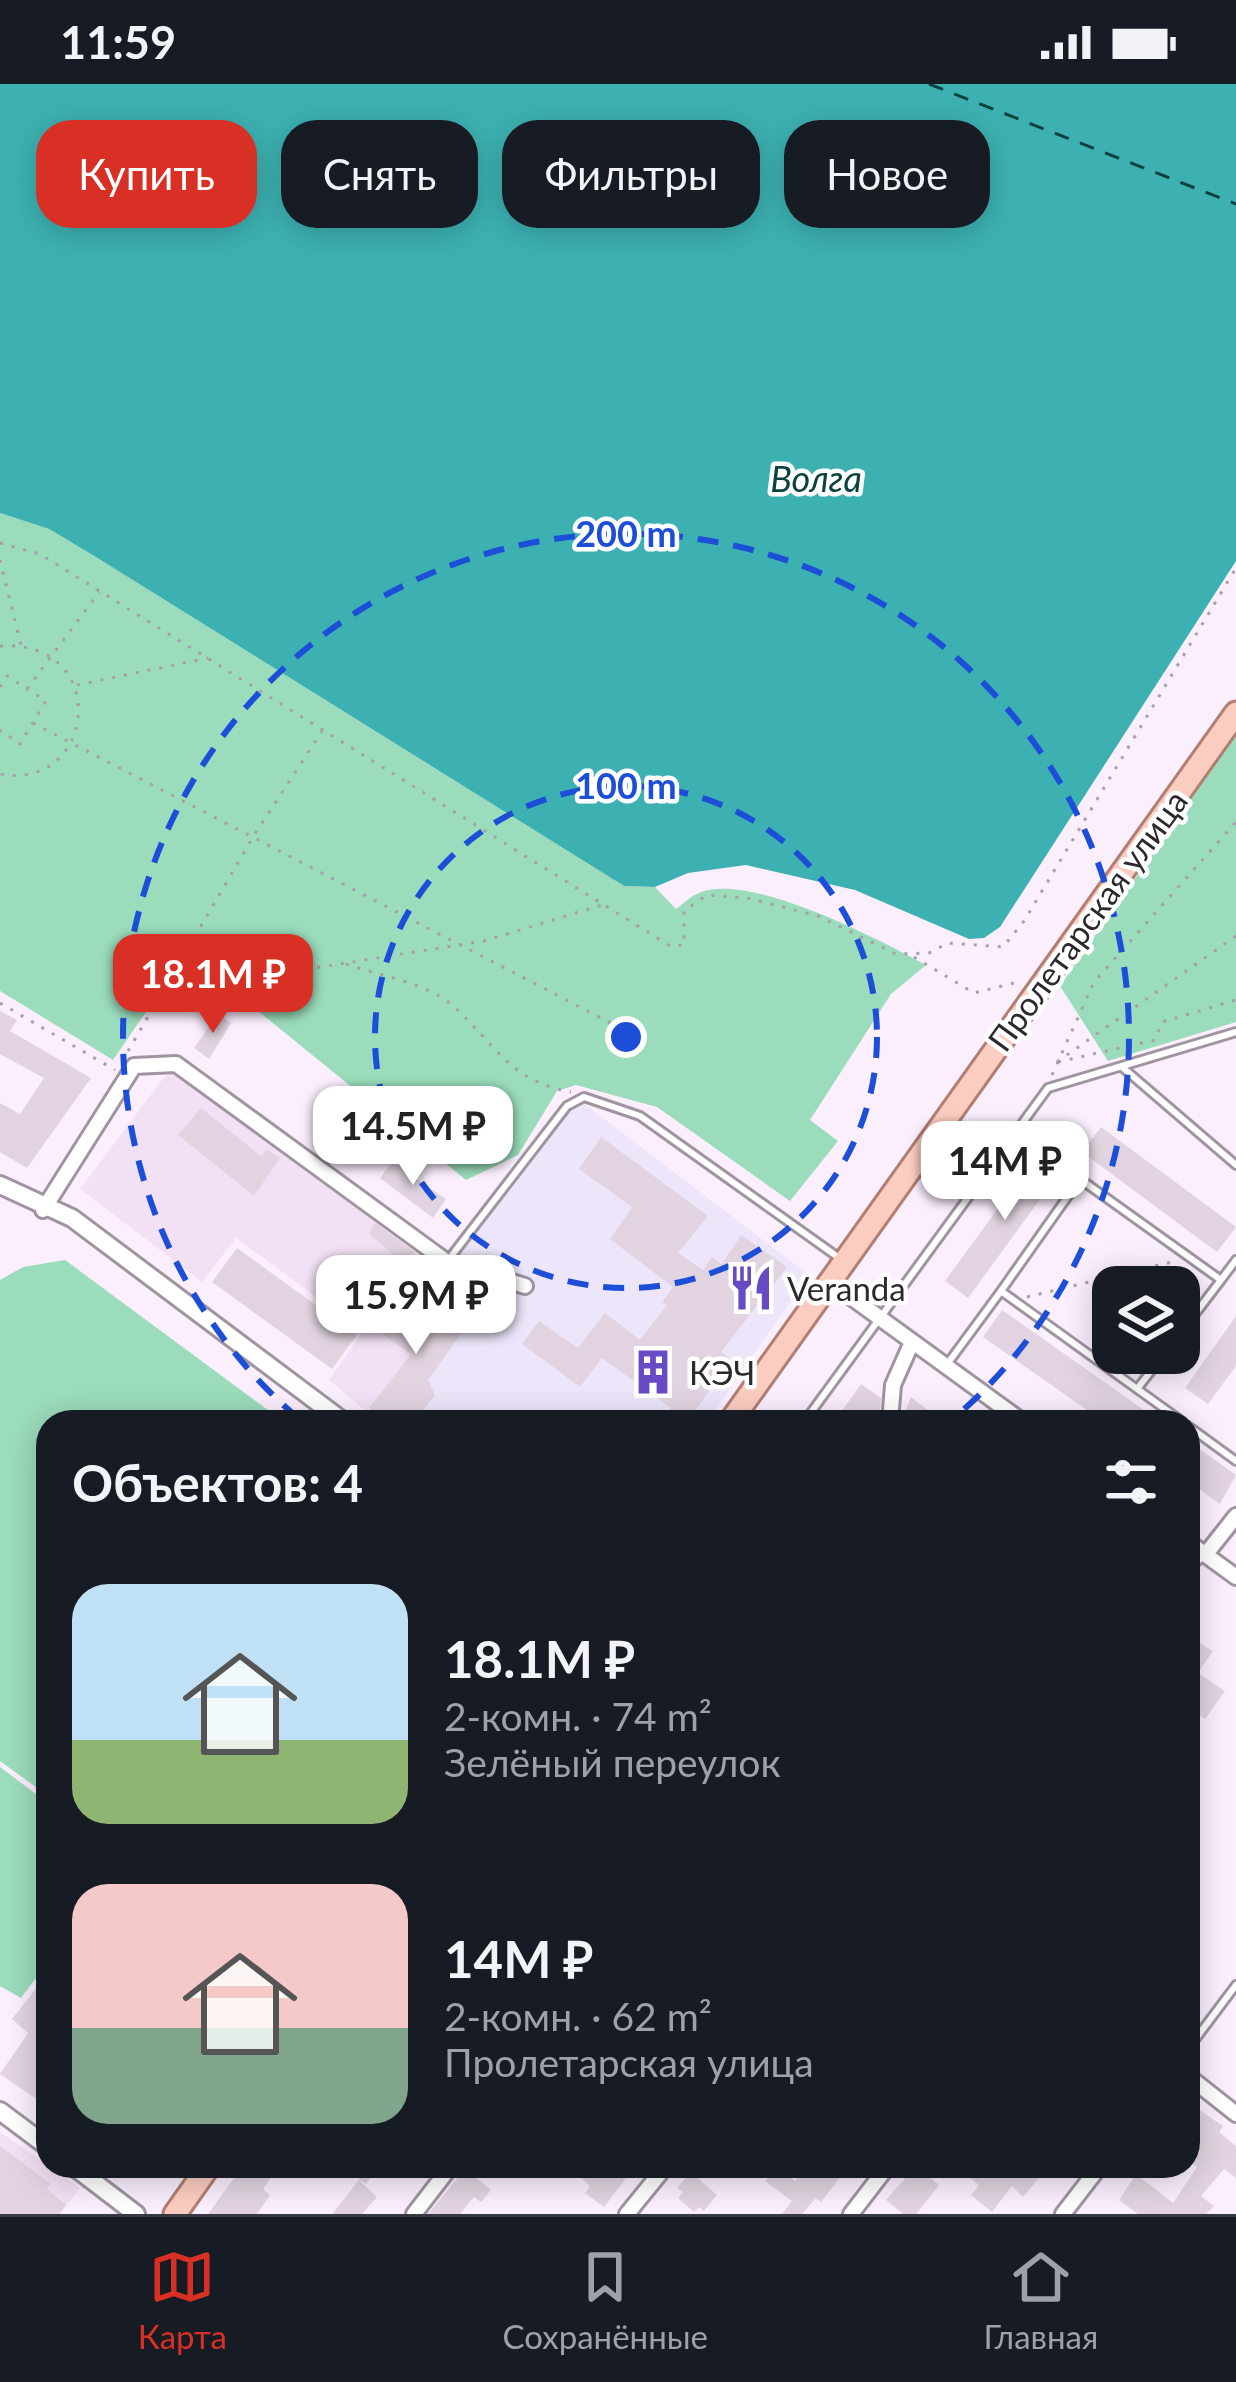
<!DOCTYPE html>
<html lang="ru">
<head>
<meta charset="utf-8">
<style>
  body { margin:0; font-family:Lato,sans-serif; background:#20242c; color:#f1f3f6; height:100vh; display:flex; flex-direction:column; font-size:45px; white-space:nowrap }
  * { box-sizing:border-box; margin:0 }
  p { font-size:39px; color:#9ea1a6 }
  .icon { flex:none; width:66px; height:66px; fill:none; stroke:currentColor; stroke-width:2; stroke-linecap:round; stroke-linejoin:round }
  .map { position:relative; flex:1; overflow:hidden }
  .side { position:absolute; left:36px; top:1326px; width:1164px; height:768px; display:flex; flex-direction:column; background:#171b24; border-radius:36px; box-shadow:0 6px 30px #0003 }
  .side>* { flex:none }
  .hud { position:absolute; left:36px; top:36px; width:1164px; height:108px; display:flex; gap:24px }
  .fabs { position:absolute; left:1092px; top:1182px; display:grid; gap:24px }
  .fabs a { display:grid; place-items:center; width:108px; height:108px; border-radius:24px; background:#171b24; box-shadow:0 6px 30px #0003; font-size:60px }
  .price { position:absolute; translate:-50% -102px; padding:0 27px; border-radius:24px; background:#fff; color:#222; font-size:39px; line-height:78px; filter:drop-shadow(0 3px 6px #0008) }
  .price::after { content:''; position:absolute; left:50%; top:72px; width:36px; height:27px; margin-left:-18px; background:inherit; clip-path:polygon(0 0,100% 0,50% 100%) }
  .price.selected { background:#d93025; color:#fff }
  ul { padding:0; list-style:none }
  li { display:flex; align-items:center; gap:36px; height:300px; padding:0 36px }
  li span { display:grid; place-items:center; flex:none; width:336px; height:240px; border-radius:36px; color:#555 }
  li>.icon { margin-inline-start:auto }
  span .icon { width:144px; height:144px; fill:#fffc; stroke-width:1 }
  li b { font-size:51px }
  h2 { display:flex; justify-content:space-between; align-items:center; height:144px; padding:0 36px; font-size:51px }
  .pill { padding:0 42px; border-radius:36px; background:#171b24; box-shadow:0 6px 30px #0003; font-size:42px; line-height:108px }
  .pill.selected { background:#d93025; color:#fff }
  .status { display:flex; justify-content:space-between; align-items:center; height:84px; padding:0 60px; background:#171b24; direction:ltr }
  .status svg { height:33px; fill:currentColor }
  .tab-bar { display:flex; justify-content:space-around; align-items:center; height:168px; border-top:3px solid #363941; background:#171b24; font-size:33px; color:#9ea1a6 }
  .tab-bar a { display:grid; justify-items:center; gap:6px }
  .tab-bar .selected { color:#d93025 }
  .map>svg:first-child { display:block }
  .commercial { fill:#ede6fb }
  .built { fill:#f2e1f4 }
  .green { fill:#9adcbb }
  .water { fill:#3db1b2 }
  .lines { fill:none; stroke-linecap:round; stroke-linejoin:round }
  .ferry { stroke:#0c4141; stroke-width:3; stroke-dasharray:15 12; stroke-linecap:butt }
  .building { fill:#e1d4e0 }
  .service-casing { stroke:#9f94a0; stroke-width:12 }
  .minor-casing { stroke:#9f94a0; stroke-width:20 }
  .tertiary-casing { stroke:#9f94a0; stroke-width:22 }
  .primary-casing { stroke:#b17e72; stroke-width:27 }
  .path { stroke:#a79fa9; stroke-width:3; stroke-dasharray:3 9; stroke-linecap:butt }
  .service { stroke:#fff; stroke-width:6 }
  .minor { stroke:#fff; stroke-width:14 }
  .tertiary { stroke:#fff; stroke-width:16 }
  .primary { stroke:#fbcdc0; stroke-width:21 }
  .ring { fill:none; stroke:#1d4ed8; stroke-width:6; stroke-dasharray:21 15 }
  .labels { text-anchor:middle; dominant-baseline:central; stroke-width:9; stroke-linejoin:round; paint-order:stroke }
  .street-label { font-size:33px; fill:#2d292e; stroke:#fff }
  .poi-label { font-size:33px; fill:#2d292e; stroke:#fff; text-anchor:start }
  .water-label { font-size:36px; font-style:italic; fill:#0c4141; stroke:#fff }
  .centre { fill:#1d4ed8; stroke:#fff; stroke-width:6 }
  .ring-label { font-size:36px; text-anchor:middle; font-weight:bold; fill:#1d4ed8; stroke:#fff; stroke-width:9; stroke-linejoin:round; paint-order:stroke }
</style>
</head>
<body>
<div class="status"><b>11:59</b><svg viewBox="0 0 49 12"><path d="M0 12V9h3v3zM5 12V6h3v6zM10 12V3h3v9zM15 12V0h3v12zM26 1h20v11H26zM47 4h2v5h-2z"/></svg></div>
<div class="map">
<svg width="1236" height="2130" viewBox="0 0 1236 2130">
  <rect width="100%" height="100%" fill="#fbeffd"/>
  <path class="commercial" d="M 574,1012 L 809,1191 L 707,1338 L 380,1338 L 366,1327 L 463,1205 L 447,1178 Z"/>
  <path class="built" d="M 171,984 L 464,1205 L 366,1327 L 329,1296 L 363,1247 L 236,1154 L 202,1198 L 80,1105 Z
    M 0,2048 L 80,2104 L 60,2130 L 0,2130 Z"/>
  <path class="green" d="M 0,429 L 49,445 L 91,470 L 624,802 L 655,803 L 676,825 C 683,820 691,812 699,809 C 749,787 880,856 926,881 L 891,910 L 810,1036 L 838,1057 L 790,1117 L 657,1023 L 576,1001 L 557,1007 L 518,1071 L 466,1096 L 236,909 L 152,919 L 113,976 L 0,907 Z
    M 1236,650 L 1236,938 L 1108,977 L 1060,902 Z
    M 65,1176 L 284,1338 L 48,1338 L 48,1712 L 0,1677 L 0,1196 L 23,1183 Z
    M 0,1683 L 48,1719 L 48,1878 L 21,1914 L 0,1902 Z"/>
  <path class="water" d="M 0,0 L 1236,0 L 1236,477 L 1000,843 L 984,854 L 969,855 L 855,806 L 746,781 L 688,789 L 655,803 L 624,802 L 91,470 L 49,445 L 0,429 Z"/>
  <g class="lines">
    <path class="ferry" d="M 929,0 L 1236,120"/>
  </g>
  <path class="building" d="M 0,927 L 17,936 L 10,947 L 91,994 L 27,1084 L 0,1068 L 0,1019 L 20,1030 L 44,994 L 0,970 Z
    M 218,930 L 231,939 L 209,975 L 194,964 Z
    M 201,1024 L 261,1072 L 267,1065 L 280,1074 L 254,1112 L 178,1051 Z
    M 1101,1043 L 1236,1143 L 1217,1168 L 1082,1068 Z
    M 601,1053 L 708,1132 L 678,1169 L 703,1186 L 712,1173 L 722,1180 L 741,1151 L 787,1183 L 721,1268 L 730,1275 L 688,1338 L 660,1338 L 671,1324 L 602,1274 L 580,1303 L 522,1260 L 539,1237 L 578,1264 L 605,1229 L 640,1256 L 667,1221 L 662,1218 L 673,1203 L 610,1155 L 632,1123 L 579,1085 Z
    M 1042,1064 L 1065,1081 L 968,1214 L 945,1197 Z
    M 396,1073 L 409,1082 L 405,1087 L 446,1115 L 433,1134 L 380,1094 Z
    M 375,1139 L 415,1168 L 406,1181 L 369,1150 Z
    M 237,1164 L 357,1251 L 332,1285 L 212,1198 Z
    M 456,1214 L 477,1228 L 428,1296 L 435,1311 L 413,1338 L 386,1338 L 369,1324 L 411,1270 L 368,1240 L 386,1215 L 430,1246 Z
    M 1002,1226 L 1161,1338 L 1104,1338 L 983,1253 Z
    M 1236,1232 L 1236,1282 L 1208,1320 L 1185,1304 Z
    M 861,1300 L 881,1314 L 879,1338 L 834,1338 Z
    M 911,1313 L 943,1338 L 901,1338 Z
    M 1188,1357 L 1236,1391 L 1220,1420 L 1188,1397 Z
    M 1188,1552 L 1213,1567 L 1198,1589 L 1225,1607 L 1205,1635 L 1188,1623 Z
    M 48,1889 L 48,1942 L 39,1953 L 48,1959 L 48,2023 L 0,1990 L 28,1949 L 12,1935 Z
    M 1188,2018 L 1223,2042 L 1219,2048 L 1236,2062 L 1236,2094 L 1224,2085 L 1201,2112 L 1214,2122 L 1206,2130 L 1138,2130 L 1119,2116 L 1136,2090 L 1173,2119 L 1197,2083 L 1188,2076 Z
    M 0,2062 L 51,2100 L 47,2105 L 66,2121 L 59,2130 L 0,2130 Z
    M 226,2082 L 279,2082 L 263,2105 L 270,2111 L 257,2130 L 208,2130 L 237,2090 Z
    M 340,2082 L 379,2082 L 366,2100 Z
    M 589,2082 L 635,2082 L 604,2123 L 585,2109 L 590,2102 L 580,2093 Z
    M 806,2082 L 849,2082 L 821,2118 L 816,2114 L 802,2130 L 782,2130 L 792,2117 L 765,2097 L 778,2084 L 795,2097 Z
    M 916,2082 L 939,2101 L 916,2130 L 903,2130 L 886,2116 Z
    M 977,2082 L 1049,2082 L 1023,2113 L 1012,2102 L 992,2128 L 971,2111 L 979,2101 L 969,2093 Z
    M 465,2085 L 491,2106 L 481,2118 L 474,2113 L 460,2130 L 428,2130 Z
    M 691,2088 L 717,2111 L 704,2127 L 699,2123 L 694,2128 L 678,2114 L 683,2108 L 677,2104 Z
    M 359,2096 L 377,2113 L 362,2130 L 332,2130 Z"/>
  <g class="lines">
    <g class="service-casing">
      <path id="service" d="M 1122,983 L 1236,1081
        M 449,1175 L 567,1022 L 584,1013 L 640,1032 L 842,1176
        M 1001,1207 L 1080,1095 L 1221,1196 L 1236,1176
        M 1179,1251 L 1221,1196
        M 948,1279 L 1001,1207 L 1183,1338
        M 1137,1305 L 1165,1269
        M 804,1338 L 1048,1004 L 1236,948
        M 1188,1342 L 1236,1377
        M 1188,1484 L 1203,1473
        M 1188,1965 L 1236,1901"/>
    </g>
    <g class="minor-casing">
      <path id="minor" d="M 43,1126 L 134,982 L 176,980 L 447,1178 L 525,1202
        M 829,1197 L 1023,1338
        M 890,1338 L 893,1301 L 912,1258
        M 1188,1458 L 1236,1493
        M 1206,1470 L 1236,1432
        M 1188,1992 L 1236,2030
        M 414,2130 L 451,2082
        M 627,2130 L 666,2082
        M 851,2130 L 888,2082
        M 1063,2130 L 1100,2082"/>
    </g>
    <g class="tertiary-casing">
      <path id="tertiary" d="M 0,1101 L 72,1134 L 344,1338
        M 0,2027 L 48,2063
        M 73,2082 L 136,2130"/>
    </g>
    <g class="primary-casing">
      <path id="primary" d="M 730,1338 L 1236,629
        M 175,2130 L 209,2082"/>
    </g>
    <path class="path" d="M 0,459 L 40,470 L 670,862 L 684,861 L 684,827 L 707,811 L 747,814 L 818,832 L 896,870 L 929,869 L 948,859 L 1003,863 L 1024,837 L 1236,484
      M 0,476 L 21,561
      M 0,562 C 112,555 97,708 0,690
      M 77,601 L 208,574
      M 0,603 L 7,592 L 46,617 L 20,660 L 0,646
      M 27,605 L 99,508
      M 33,639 L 626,947
      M 914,873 L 974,909 L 1018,898
      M 346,880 C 377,891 427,899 452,921 C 496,960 507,996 571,1008
      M 163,908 L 484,857 L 602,821
      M 0,919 L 115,986
      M 128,967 L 253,753 L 322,647
      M 1057,978 L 1236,852
      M 1058,978 L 1155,956 L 1162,938 L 1236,916
      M 1052,991 L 1094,898 L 1236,738
      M 1027,1213 L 1176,1177"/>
    <use href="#service" class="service"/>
    <use href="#minor" class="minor"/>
    <use href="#tertiary" class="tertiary"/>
    <use href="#primary" class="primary"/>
  </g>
  <g class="ring">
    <circle cx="626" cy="953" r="251"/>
    <path d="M299 1335A503 503 0 1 1 953 1335"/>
  </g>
  <defs>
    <g id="restaurant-bare" transform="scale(3.6)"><path d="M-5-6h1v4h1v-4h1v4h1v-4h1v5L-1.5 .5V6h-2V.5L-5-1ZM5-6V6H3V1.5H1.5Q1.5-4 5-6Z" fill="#684bc4" stroke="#fff" stroke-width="2.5" paint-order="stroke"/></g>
    <g id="building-bare" transform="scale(3.6)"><path d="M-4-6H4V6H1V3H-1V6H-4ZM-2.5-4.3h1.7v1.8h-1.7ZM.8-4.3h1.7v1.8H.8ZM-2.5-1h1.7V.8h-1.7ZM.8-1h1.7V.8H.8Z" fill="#684bc4" stroke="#fff" stroke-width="2.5" paint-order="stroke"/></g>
  </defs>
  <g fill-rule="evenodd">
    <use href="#restaurant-bare" x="751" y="1204"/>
    <use href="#building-bare" x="653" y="1288"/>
  </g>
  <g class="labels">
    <g class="street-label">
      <text transform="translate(1087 836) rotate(-54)">Пролетарская улица</text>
    </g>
    <g class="poi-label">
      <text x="787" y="1204">Veranda</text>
      <text x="689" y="1288">КЭЧ</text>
    </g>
    <g class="water-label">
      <text x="816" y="394">Волга</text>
    </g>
  </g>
  <circle cx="626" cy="953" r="18" class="centre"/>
  <g class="ring-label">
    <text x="626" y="463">200 m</text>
    <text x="626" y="715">100 m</text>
  </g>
</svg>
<div class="fabs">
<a><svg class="icon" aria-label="layers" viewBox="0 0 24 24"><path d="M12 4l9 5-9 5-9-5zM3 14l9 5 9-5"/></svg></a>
</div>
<b class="price selected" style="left:213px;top:952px">18.1M ₽</b>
<b class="price" style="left:413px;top:1104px">14.5M ₽</b>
<b class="price" style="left:1005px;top:1139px">14M ₽</b>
<b class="price" style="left:416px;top:1273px">15.9M ₽</b>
<div class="hud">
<a class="pill selected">Купить</a>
<a class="pill">Снять</a>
<a class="pill">Фильтры</a>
<a class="pill">Новое</a>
</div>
<section class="side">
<h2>Объектов: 4<svg class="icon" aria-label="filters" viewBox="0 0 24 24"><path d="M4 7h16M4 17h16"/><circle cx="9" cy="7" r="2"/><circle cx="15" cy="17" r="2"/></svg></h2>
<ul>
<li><span style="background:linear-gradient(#bfe0f5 65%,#8fb573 0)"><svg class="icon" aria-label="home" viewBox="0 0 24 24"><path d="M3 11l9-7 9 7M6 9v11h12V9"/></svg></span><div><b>18.1M ₽</b><p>2-комн. · 74 m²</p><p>Зелёный переулок</p></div></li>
<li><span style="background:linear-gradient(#f6c9c9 60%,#7fa58c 0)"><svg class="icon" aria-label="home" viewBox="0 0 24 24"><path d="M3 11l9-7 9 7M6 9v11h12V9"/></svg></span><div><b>14M ₽</b><p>2-комн. · 62 m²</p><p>Пролетарская улица</p></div></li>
</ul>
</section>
</div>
<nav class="tab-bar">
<a class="selected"><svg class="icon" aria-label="map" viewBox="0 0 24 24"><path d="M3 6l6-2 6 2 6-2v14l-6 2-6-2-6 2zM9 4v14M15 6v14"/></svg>Карта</a>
<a><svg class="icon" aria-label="saved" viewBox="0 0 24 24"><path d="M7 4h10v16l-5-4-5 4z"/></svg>Сохранённые</a>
<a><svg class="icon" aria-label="home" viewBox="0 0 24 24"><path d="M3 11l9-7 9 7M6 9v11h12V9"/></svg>Главная</a>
</nav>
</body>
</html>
